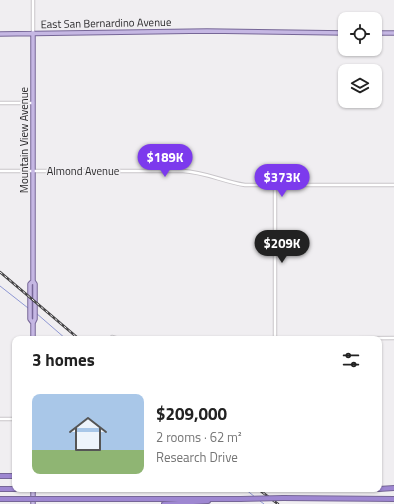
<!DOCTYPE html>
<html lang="en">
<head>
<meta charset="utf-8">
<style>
  body { margin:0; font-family:"Titillium Web",sans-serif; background:#f2f2f2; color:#222; height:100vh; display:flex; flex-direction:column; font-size:15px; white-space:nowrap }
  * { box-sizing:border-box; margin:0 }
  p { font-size:13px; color:#767676 }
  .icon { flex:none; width:22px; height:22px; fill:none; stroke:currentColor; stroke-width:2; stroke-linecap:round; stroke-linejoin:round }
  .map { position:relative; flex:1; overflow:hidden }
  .details { position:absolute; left:12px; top:336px; width:370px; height:156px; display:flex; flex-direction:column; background:#fff; border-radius:8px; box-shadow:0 1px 3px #0004 }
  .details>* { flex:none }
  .tools { position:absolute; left:338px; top:12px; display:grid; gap:8px }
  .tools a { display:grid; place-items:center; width:44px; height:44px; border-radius:8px; background:#fff; box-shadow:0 1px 3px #0004; font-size:20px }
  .price { position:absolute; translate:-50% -34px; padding:0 9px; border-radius:14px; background:#7c3aed; color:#fff; font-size:13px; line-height:26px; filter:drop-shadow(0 1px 2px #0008) }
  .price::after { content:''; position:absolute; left:50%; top:24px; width:12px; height:9px; margin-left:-6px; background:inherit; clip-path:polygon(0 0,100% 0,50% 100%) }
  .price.on { background:#222; color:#fff }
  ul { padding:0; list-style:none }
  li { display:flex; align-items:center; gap:12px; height:100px; padding:0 20px }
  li+li { border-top:1px solid #e0e0e0 }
  li span { display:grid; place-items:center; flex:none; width:112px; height:80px; border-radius:8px; color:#555 }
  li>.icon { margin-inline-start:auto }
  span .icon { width:48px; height:48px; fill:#fffc; stroke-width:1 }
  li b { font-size:17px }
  h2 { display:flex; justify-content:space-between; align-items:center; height:48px; padding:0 20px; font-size:17px }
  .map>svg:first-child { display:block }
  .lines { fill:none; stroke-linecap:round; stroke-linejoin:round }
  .stream { stroke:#8e97d4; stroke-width:1 }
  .minor-casing { stroke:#c8c5c9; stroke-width:4.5 }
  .major-casing { stroke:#766697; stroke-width:5.5 }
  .highway-casing { stroke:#766697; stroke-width:6 }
  .minor { stroke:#fff; stroke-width:2.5 }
  .major { stroke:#c5b7e3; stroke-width:3.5 }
  .highway { stroke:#9e87d1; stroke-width:4 }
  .rail-casing { stroke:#444345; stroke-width:2.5 }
  .rail { stroke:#f0eef1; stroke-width:1; stroke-dasharray:3; stroke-linecap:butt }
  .highway-bridge-casing { stroke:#766697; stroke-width:6; stroke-linecap:butt }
  .highway-bridge { stroke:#9e87d1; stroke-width:4 }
  .labels { text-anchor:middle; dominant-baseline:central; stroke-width:3.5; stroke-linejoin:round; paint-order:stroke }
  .street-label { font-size:11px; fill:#2b2a2c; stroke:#f0eef1 }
</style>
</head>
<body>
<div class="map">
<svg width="394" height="504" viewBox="0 0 394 504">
  <rect width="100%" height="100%" fill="#f0eef1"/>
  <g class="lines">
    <path class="stream" d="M 0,286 L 28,308
      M 36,313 L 66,339
      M 245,489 L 255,497
      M 260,501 L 264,504"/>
    <g class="minor-casing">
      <path id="minor" d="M 33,0 L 33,33
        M 0,103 L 33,103
        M 0,171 L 183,171 C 205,172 224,182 245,185 L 394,185
        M 275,186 L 275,339
        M 112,337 L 119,339
        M 239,339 L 394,338
        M 0,419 L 15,419"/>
    </g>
    <g class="major-casing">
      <path id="major" d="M 375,33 L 394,33
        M 0,34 L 207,31 L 345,33
        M 33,281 L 30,284 L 30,319 L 33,323 L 33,339
        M 33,323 L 35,319 L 35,284 L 33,281 L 33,33
        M 33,489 L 33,504"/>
    </g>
    <g class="highway-casing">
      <path id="highway" d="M 0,476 L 15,476
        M 0,489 L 15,489
        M 379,489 L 394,488
        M 283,498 L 394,499
        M 0,499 L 24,499
        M 42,499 L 240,499
        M 164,504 L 208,501"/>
    </g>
    <use href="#minor" class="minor"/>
    <use href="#major" class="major"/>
    <use href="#highway" class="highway"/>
    <g class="rail-casing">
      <path id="rail" d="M 0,272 L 79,339
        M 258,489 L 278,504"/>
    </g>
    <use href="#rail" class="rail"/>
    <g class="highway-bridge-casing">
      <path id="highway-bridge" d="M 24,499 L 42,499
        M 240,499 L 283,498"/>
    </g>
    <use href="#highway-bridge" class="highway-bridge"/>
  </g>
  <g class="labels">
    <g class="street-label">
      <text transform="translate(106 23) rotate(-1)">East San Bernardino Avenue</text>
      <text transform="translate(24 140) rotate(-90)">Mountain View Avenue</text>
      <text x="83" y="171">Almond Avenue</text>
    </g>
  </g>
</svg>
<div class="tools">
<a><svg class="icon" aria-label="locate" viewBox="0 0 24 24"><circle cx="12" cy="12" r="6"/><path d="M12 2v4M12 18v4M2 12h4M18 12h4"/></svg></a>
<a><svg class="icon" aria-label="layers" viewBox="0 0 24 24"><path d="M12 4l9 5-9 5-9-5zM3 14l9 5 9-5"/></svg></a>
</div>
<b class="price" style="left:165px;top:178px">$189K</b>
<b class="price" style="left:282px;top:198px">$373K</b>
<b class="price on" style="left:282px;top:264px">$209K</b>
<section class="details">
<h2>3 homes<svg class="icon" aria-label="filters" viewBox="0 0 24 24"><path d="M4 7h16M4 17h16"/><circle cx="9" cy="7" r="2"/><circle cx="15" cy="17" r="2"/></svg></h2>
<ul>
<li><span style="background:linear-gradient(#a9c7e8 70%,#8fb573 0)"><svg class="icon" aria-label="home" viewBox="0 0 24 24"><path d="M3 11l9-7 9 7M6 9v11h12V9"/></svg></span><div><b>$209,000</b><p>2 rooms · 62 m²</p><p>Research Drive</p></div></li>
</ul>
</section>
</div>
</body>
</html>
